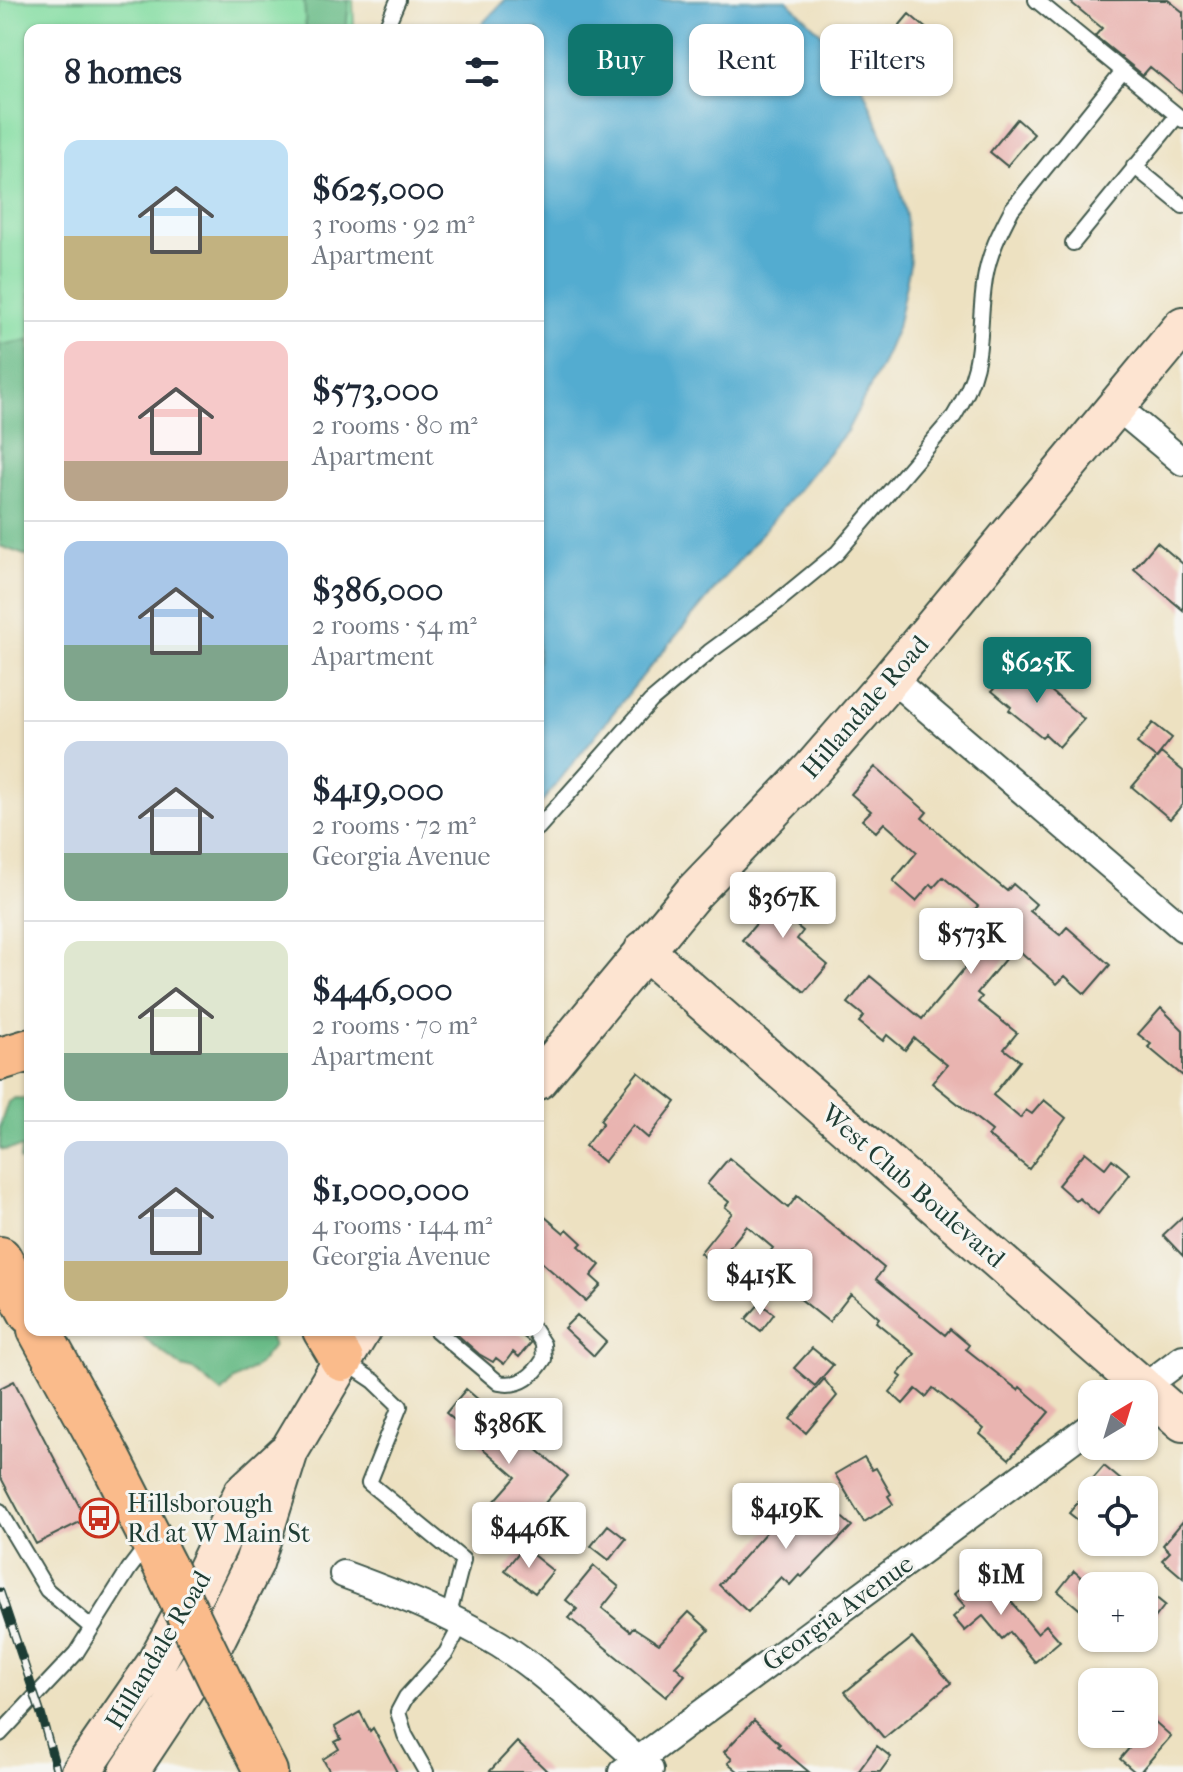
<!DOCTYPE html>
<html lang="en">
<head>
<meta charset="utf-8">
<style>
  body { margin:0; font-family:"IM FELL French Canon",serif; background:#f6f6f7; color:#1f2937; height:100vh; display:flex; flex-direction:column; font-size:30px; white-space:nowrap }
  * { box-sizing:border-box; margin:0 }
  p { font-size:26px; color:#747a83 }
  .icon { flex:none; width:44px; height:44px; fill:none; stroke:currentColor; stroke-width:2; stroke-linecap:round; stroke-linejoin:round }
  .map { position:relative; flex:1; overflow:hidden }
  .drawer { position:absolute; left:24px; top:24px; width:520px; height:1312px; display:flex; flex-direction:column; background:#fff; border-radius:16px; box-shadow:0 2px 6px #0004 }
  .drawer>* { flex:none }
  .banner { position:absolute; left:568px; top:24px; width:494px; height:72px; display:flex; gap:16px }
  .needle { width:52px; rotate:38deg }
  .controls { position:absolute; left:1078px; top:1380px; display:grid; gap:16px }
  .controls a { display:grid; place-items:center; width:80px; height:80px; border-radius:16px; background:#fff; box-shadow:0 2px 6px #0004; font-size:40px }
  .price { position:absolute; translate:-50% -68px; padding:0 18px; border-radius:8px; background:#fff; color:#222; font-size:26px; line-height:52px; filter:drop-shadow(0 2px 4px #0008) }
  .price::after { content:''; position:absolute; left:50%; top:48px; width:24px; height:18px; margin-left:-12px; background:inherit; clip-path:polygon(0 0,100% 0,50% 100%) }
  .price.on { background:#0f766e; color:#fff }
  ul { padding:0; list-style:none }
  li { display:flex; align-items:center; gap:24px; height:200px; padding:0 40px }
  li+li { border-top:2px solid #e0e1e3 }
  li span { display:grid; place-items:center; flex:none; width:224px; height:160px; border-radius:16px; color:#555 }
  li>.icon { margin-inline-start:auto }
  span .icon { width:96px; height:96px; fill:#fffc; stroke-width:1 }
  li b { font-size:34px }
  h2 { display:flex; justify-content:space-between; align-items:center; height:96px; padding:0 40px; font-size:34px }
  .tag { padding:0 28px; border-radius:16px; background:#fff; box-shadow:0 2px 6px #0004; font-size:28px; line-height:72px }
  .tag.on { background:#0f766e; color:#fff }
  .map>svg:first-child { display:block }
  .green { fill:#84dda2; stroke:#528d6b; stroke-width:2 }
  .forest { fill:#6bbc88; stroke:#457c5e; stroke-width:2 }
  .water { fill:#52acd0; stroke:#387482; stroke-width:2 }
  .building { fill:#e9b4b0 }
  .lines { fill:none; stroke-linecap:round; stroke-linejoin:round }
  .lane-casing { stroke:#3e5649; stroke-width:18 }
  .street-casing { stroke:#3e5649; stroke-width:30 }
  .secondary-casing { stroke:#3e5649; stroke-width:42 }
  .primary-casing { stroke:#3e5649; stroke-width:46 }
  .lane { stroke:#fff; stroke-width:14 }
  .street { stroke:#fff; stroke-width:26 }
  .secondary { stroke:#fde4d1; stroke-width:38 }
  .primary { stroke:#fabb8b; stroke-width:42 }
  .rail-casing { stroke:#1f3d34; stroke-width:9 }
  .rail { stroke:#f6f6f2; stroke-width:6; stroke-dasharray:18; stroke-linecap:butt }
  .primary-bridge-casing { stroke:#3e5649; stroke-width:46; stroke-linecap:butt }
  .primary-bridge { stroke:#fabb8b; stroke-width:42 }
  .labels { text-anchor:middle; dominant-baseline:central; stroke-width:6; stroke-linejoin:round; paint-order:stroke }
  .street-label { font-size:26px; fill:#1f3d34; stroke:#f6f6f2 }
  .poi-label { font-size:26px; fill:#1f3d34; stroke:#f6f6f2; text-anchor:start }
</style>
</head>
<body>
<div class="map">
<svg width="1183" height="1772" viewBox="0 0 1183 1772">
  <rect width="100%" height="100%" fill="#f6f6f2"/>
  <filter id="ink" filterUnits="userSpaceOnUse"><feTurbulence type="fractalNoise" baseFrequency=".0125" numOctaves="2"/><feDisplacementMap in="SourceGraphic" scale="16" xChannelSelector="R" yChannelSelector="G"/><feConvolveMatrix kernelMatrix="1 2 1 2 8 2 1 2 1" color-interpolation-filters="sRGB"/></filter>
  <filter id="wash" filterUnits="userSpaceOnUse"><feTurbulence type="fractalNoise" baseFrequency=".006" numOctaves="4" result="noise"/><feDisplacementMap in="SourceGraphic" scale="32" xChannelSelector="R" yChannelSelector="G"/><feGaussianBlur stdDeviation="1.8" result="paint"/><feColorMatrix in="noise" values="0 0 0 0 0 0 0 0 0 0 0 0 0 0 0 0 0 1.4 0 .05"/><feComposite in="paint" operator="in"/></filter>
  <g filter="url(#wash)">
    <rect width="100%" height="100%" fill="#ede1c1"/>
    <path class="green" d="M 0,0 L 353,0 L 354,30 L 30,30 L 30,380 L 0,381 Z"/>
    <path class="forest" d="M 304,0 L 349,0 L 346,30 L 306,30 Z
      M 30,340 L 30,557 L 0,546 L 0,345 Z
      M 15,1098 L 30,1099 L 30,1164 L 20,1160 L 21,1151 L 26,1147 L 3,1150 L 0,1148 L 0,1126 L 8,1102 Z
      M 139,1330 L 267,1330 L 273,1346 L 257,1366 L 233,1381 L 222,1393 L 194,1370 L 182,1367 L 146,1340 Z"/>
    <path class="water" d="M 505,0 L 787,0 L 833,45 L 864,90 L 894,164 L 906,216 L 910,264 L 897,328 L 880,368 L 847,431 L 645,673 L 538,807 L 538,30 L 476,30 Z"/>
    <g id="blocks">
      <path class="building" d="M 1068,0 L 1168,0 L 1183,12 L 1183,94 L 1150,67 L 1143,75 L 1095,36 L 1102,28 Z
        M 909,14 L 934,35 L 908,65 L 884,44 Z
        M 1017,119 L 1034,134 L 1007,166 L 990,152 Z
        M 1157,542 L 1183,564 L 1183,610 L 1134,569 Z
        M 1017,662 L 1084,719 L 1059,747 L 1045,734 L 1042,737 L 1009,710 L 1011,707 L 992,691 Z
        M 1153,723 L 1172,738 L 1156,758 L 1137,743 Z
        M 1161,753 L 1183,771 L 1183,804 L 1170,819 L 1132,787 Z
        M 875,767 L 927,812 L 922,818 L 977,866 L 1007,891 L 1013,884 L 1036,904 L 1030,911 L 1060,935 L 1067,927 L 1110,965 L 1085,994 L 1065,976 L 1057,984 L 1015,947 L 977,993 L 982,997 L 978,1002 L 1017,1033 L 1004,1049 L 1020,1061 L 993,1095 L 1020,1118 L 1026,1110 L 1032,1114 L 1044,1100 L 1066,1118 L 1029,1169 L 988,1136 L 992,1131 L 932,1083 L 947,1065 L 914,1038 L 905,1050 L 887,1035 L 883,1041 L 859,1022 L 864,1016 L 848,1003 L 870,976 L 922,1019 L 969,963 L 967,961 L 988,936 L 982,932 L 989,924 L 973,911 L 978,906 L 943,877 L 934,887 L 931,884 L 916,901 L 893,881 L 917,852 L 884,823 L 876,832 L 862,820 L 871,811 L 851,794 Z
        M 776,885 L 800,904 L 788,919 L 803,931 L 797,939 L 828,965 L 805,992 L 742,940 L 756,924 L 749,918 Z
        M 1161,1008 L 1183,1030 L 1183,1076 L 1148,1047 L 1151,1044 L 1138,1034 Z
        M 638,1072 L 676,1102 L 648,1138 L 633,1125 L 604,1162 L 585,1146 L 603,1123 L 600,1120 Z
        M 1085,1152 L 1105,1168 L 1112,1159 L 1130,1174 L 1098,1214 L 1079,1198 L 1076,1201 L 1058,1185 Z
        M 729,1158 L 788,1208 L 797,1196 L 884,1268 L 876,1279 L 945,1335 L 950,1329 L 969,1345 L 966,1349 L 1018,1390 L 1020,1387 L 1049,1412 L 1009,1459 L 980,1434 L 984,1429 L 933,1388 L 926,1397 L 916,1389 L 903,1404 L 890,1392 L 902,1377 L 898,1374 L 915,1354 L 876,1322 L 879,1318 L 851,1294 L 829,1322 L 798,1297 L 804,1290 L 765,1258 L 773,1248 L 747,1226 L 715,1265 L 700,1253 L 732,1213 L 725,1207 L 729,1202 L 707,1184 Z
        M 538,1211 L 564,1233 L 567,1229 L 582,1243 L 579,1246 L 600,1265 L 591,1276 L 601,1285 L 586,1301 L 538,1259 Z
        M 1183,1216 L 1183,1256 L 1163,1235 Z
        M 760,1303 L 774,1314 L 761,1331 L 746,1319 Z
        M 577,1315 L 606,1342 L 594,1356 L 564,1328 Z
        M 452,1330 L 515,1330 L 531,1343 L 519,1357 L 513,1352 L 504,1364 L 496,1358 L 493,1362 L 479,1354 Z
        M 812,1348 L 833,1365 L 815,1386 L 794,1368 Z
        M 824,1379 L 837,1396 L 806,1433 L 790,1419 Z
        M 14,1381 L 86,1519 L 36,1544 L 0,1476 L 0,1388 Z
        M 466,1389 L 568,1476 L 510,1544 L 484,1521 L 496,1506 L 493,1503 L 516,1477 L 458,1427 L 460,1425 L 446,1413 Z
        M 864,1457 L 872,1470 L 876,1468 L 891,1494 L 888,1496 L 893,1504 L 864,1522 L 835,1474 Z
        M 1104,1466 L 1133,1490 L 1092,1490 L 1092,1513 L 1083,1524 L 1069,1513 L 1088,1490 L 1083,1490 Z
        M 810,1490 L 852,1526 L 802,1577 L 799,1575 L 790,1585 L 781,1577 L 748,1612 L 719,1585 L 775,1522 L 778,1525 Z
        M 1183,1521 L 1183,1578 L 1162,1560 L 1170,1552 L 1163,1545 Z
        M 608,1525 L 626,1539 L 609,1560 L 591,1546 Z
        M 523,1547 L 553,1571 L 535,1593 L 505,1570 Z
        M 594,1566 L 619,1587 L 602,1608 L 630,1631 L 633,1627 L 659,1644 L 689,1612 L 709,1630 L 675,1666 L 685,1675 L 666,1697 L 569,1618 L 577,1609 L 566,1600 Z
        M 1074,1571 L 1092,1587 L 1092,1604 L 1084,1613 L 1058,1591 Z
        M 989,1575 L 1037,1633 L 1046,1625 L 1060,1641 L 1035,1662 L 1010,1632 L 1002,1639 L 983,1616 L 965,1631 L 953,1617 L 965,1606 L 954,1594 L 974,1577 L 979,1583 Z
        M 1144,1588 L 1165,1605 L 1144,1632 Z
        M 912,1638 L 951,1683 L 884,1738 L 845,1692 Z
        M 360,1712 L 370,1731 L 373,1728 L 397,1772 L 330,1772 L 323,1759 L 339,1749 L 335,1742 L 341,1739 L 335,1727 Z
        M 754,1720 L 780,1744 L 778,1746 L 809,1772 L 739,1772 L 728,1763 L 732,1759 L 724,1752 Z
        M 1153,1720 L 1171,1736 L 1140,1772 L 1135,1772 L 1120,1759 Z
        M 517,1742 L 548,1772 L 489,1772 Z
        M 877,1746 L 891,1757 L 880,1772 L 858,1772 Z"/>
    </g>
  </g>
  <g filter="url(#ink)">
    <use href="#blocks" fill-opacity="0" stroke="#3e5649" stroke-width="2"/>
    <g class="lines">
      <g class="lane-casing">
        <path id="lane" d="M 1036,0 L 1183,120
          M 385,30 L 398,0
          M 1134,166 L 1183,206
          M 1073,243 L 1177,116
          M 538,828 L 651,701 L 709,652 L 776,603 L 837,553 L 954,416 C 988,362 976,336 985,279 C 989,253 1000,232 1012,209 L 1123,71
          M 436,1330 L 499,1383 C 519,1387 533,1377 544,1359 L 543,1344 L 534,1330
          M 344,1361 L 374,1381 L 400,1406 L 369,1483 L 463,1560 L 448,1618
          M 0,1511 L 47,1590 L 92,1628
          M 0,1734 L 76,1653 L 129,1569 L 149,1543
          M 426,1772 L 405,1735 L 398,1712 L 406,1697 L 446,1653 L 461,1625"/>
      </g>
      <g class="street-casing">
        <path id="street" d="M 1116,406 L 1183,462
          M 891,678 L 1183,928
          M 1135,1394 L 1183,1358
          M 343,1574 C 395,1593 451,1615 499,1644 C 554,1678 600,1729 650,1770
          M 622,1772 L 1092,1425"/>
      </g>
      <g class="secondary-casing">
        <path id="secondary" d="M 644,950 L 1183,1422
          M 538,1080 L 693,893 L 811,770 L 891,678 L 1183,326
          M 81,1772 L 155,1665 L 198,1587 L 243,1493 L 285,1454
          M 129,1772 L 212,1647 L 254,1563 L 289,1451 L 361,1330"/>
      </g>
      <g class="primary-casing">
        <path id="primary" d="M 0,1059 L 30,1050
          M 0,1258 L 30,1313
          M 39,1330 L 110,1459 L 165,1567
          M 324,1330 L 342,1360
          M 235,1711 L 266,1772"/>
      </g>
      <use href="#lane" class="lane"/>
      <use href="#street" class="street"/>
      <use href="#secondary" class="secondary"/>
      <use href="#primary" class="primary"/>
      <g class="rail-casing">
        <path id="rail" d="M 0,1592 L 41,1714 L 57,1772"/>
      </g>
      <use href="#rail" class="rail"/>
      <g class="primary-bridge-casing">
        <path id="primary-bridge" d="M 165,1567 L 235,1711"/>
      </g>
      <use href="#primary-bridge" class="primary-bridge"/>
    </g>
  </g>
  <defs>
    <g id="bus-ring" transform="scale(2)"><circle r="9.5" fill="#f6f6f2" stroke="#c8321e" stroke-width="1.5"/><path d="M-5-6H5V4H4V6H2V4H-2V6H-4V4H-5ZM-3.5-4V0h7V-4ZM-3.5 1.2v1.5H-2V1.2ZM2 1.2v1.5H3.5V1.2Z" fill="#c8321e"/></g>
  </defs>
  <g fill-rule="evenodd">
    <use href="#bus-ring" x="99" y="1518"/>
  </g>
  <g class="labels">
    <g class="street-label">
      <text transform="translate(865 707) rotate(-49)">Hillandale Road</text>
      <text transform="translate(913 1186) rotate(41)">West Club Boulevard</text>
      <text transform="translate(838 1613) rotate(-36)">Georgia Avenue</text>
      <text transform="translate(158 1650) rotate(-59)">Hillandale Road</text>
    </g>
    <g class="poi-label">
      <text x="127" y="1503">Hillsborough<tspan x="127" dy="30">Rd at W Main St</tspan></text>
    </g>
  </g>
</svg>
<div class="controls">
<a><svg class="needle" viewBox="-14 -14 28 28"><path d="M0-13l5 13h-10z" fill="#e53935"/><path d="M0 13l5-13h-10z" fill="#747a83"/></svg></a>
<a><svg class="icon" aria-label="locate" viewBox="0 0 24 24"><circle cx="12" cy="12" r="6"/><path d="M12 2v4M12 18v4M2 12h4M18 12h4"/></svg></a>
<a>+</a>
<a>−</a>
</div>
<b class="price on" style="left:1037px;top:705px">$625K</b>
<b class="price" style="left:783px;top:940px">$367K</b>
<b class="price" style="left:971px;top:976px">$573K</b>
<b class="price" style="left:760px;top:1317px">$415K</b>
<b class="price" style="left:509px;top:1466px">$386K</b>
<b class="price" style="left:786px;top:1551px">$419K</b>
<b class="price" style="left:529px;top:1570px">$446K</b>
<b class="price" style="left:1001px;top:1617px">$1M</b>
<div class="banner">
<a class="tag on">Buy</a>
<a class="tag">Rent</a>
<a class="tag">Filters</a>
</div>
<section class="drawer">
<h2>8 homes<svg class="icon" aria-label="filters" viewBox="0 0 24 24"><path d="M4 7h16M4 17h16"/><circle cx="9" cy="7" r="2"/><circle cx="15" cy="17" r="2"/></svg></h2>
<ul>
<li><span style="background:linear-gradient(#bfe0f5 60%,#c2b280 0)"><svg class="icon" aria-label="home" viewBox="0 0 24 24"><path d="M3 11l9-7 9 7M6 9v11h12V9"/></svg></span><div><b>$625,000</b><p>3 rooms · 92 m²</p><p>Apartment</p></div></li>
<li><span style="background:linear-gradient(#f6c9c9 75%,#b9a48a 0)"><svg class="icon" aria-label="home" viewBox="0 0 24 24"><path d="M3 11l9-7 9 7M6 9v11h12V9"/></svg></span><div><b>$573,000</b><p>2 rooms · 80 m²</p><p>Apartment</p></div></li>
<li><span style="background:linear-gradient(#a9c7e8 65%,#7fa58c 0)"><svg class="icon" aria-label="home" viewBox="0 0 24 24"><path d="M3 11l9-7 9 7M6 9v11h12V9"/></svg></span><div><b>$386,000</b><p>2 rooms · 54 m²</p><p>Apartment</p></div></li>
<li><span style="background:linear-gradient(#c9d6e8 70%,#7fa58c 0)"><svg class="icon" aria-label="home" viewBox="0 0 24 24"><path d="M3 11l9-7 9 7M6 9v11h12V9"/></svg></span><div><b>$419,000</b><p>2 rooms · 72 m²</p><p>Georgia Avenue</p></div></li>
<li><span style="background:linear-gradient(#dfe7d0 70%,#7fa58c 0)"><svg class="icon" aria-label="home" viewBox="0 0 24 24"><path d="M3 11l9-7 9 7M6 9v11h12V9"/></svg></span><div><b>$446,000</b><p>2 rooms · 70 m²</p><p>Apartment</p></div></li>
<li><span style="background:linear-gradient(#c9d6e8 75%,#c2b280 0)"><svg class="icon" aria-label="home" viewBox="0 0 24 24"><path d="M3 11l9-7 9 7M6 9v11h12V9"/></svg></span><div><b>$1,000,000</b><p>4 rooms · 144 m²</p><p>Georgia Avenue</p></div></li>
</ul>
</section>
</div>
</body>
</html>
